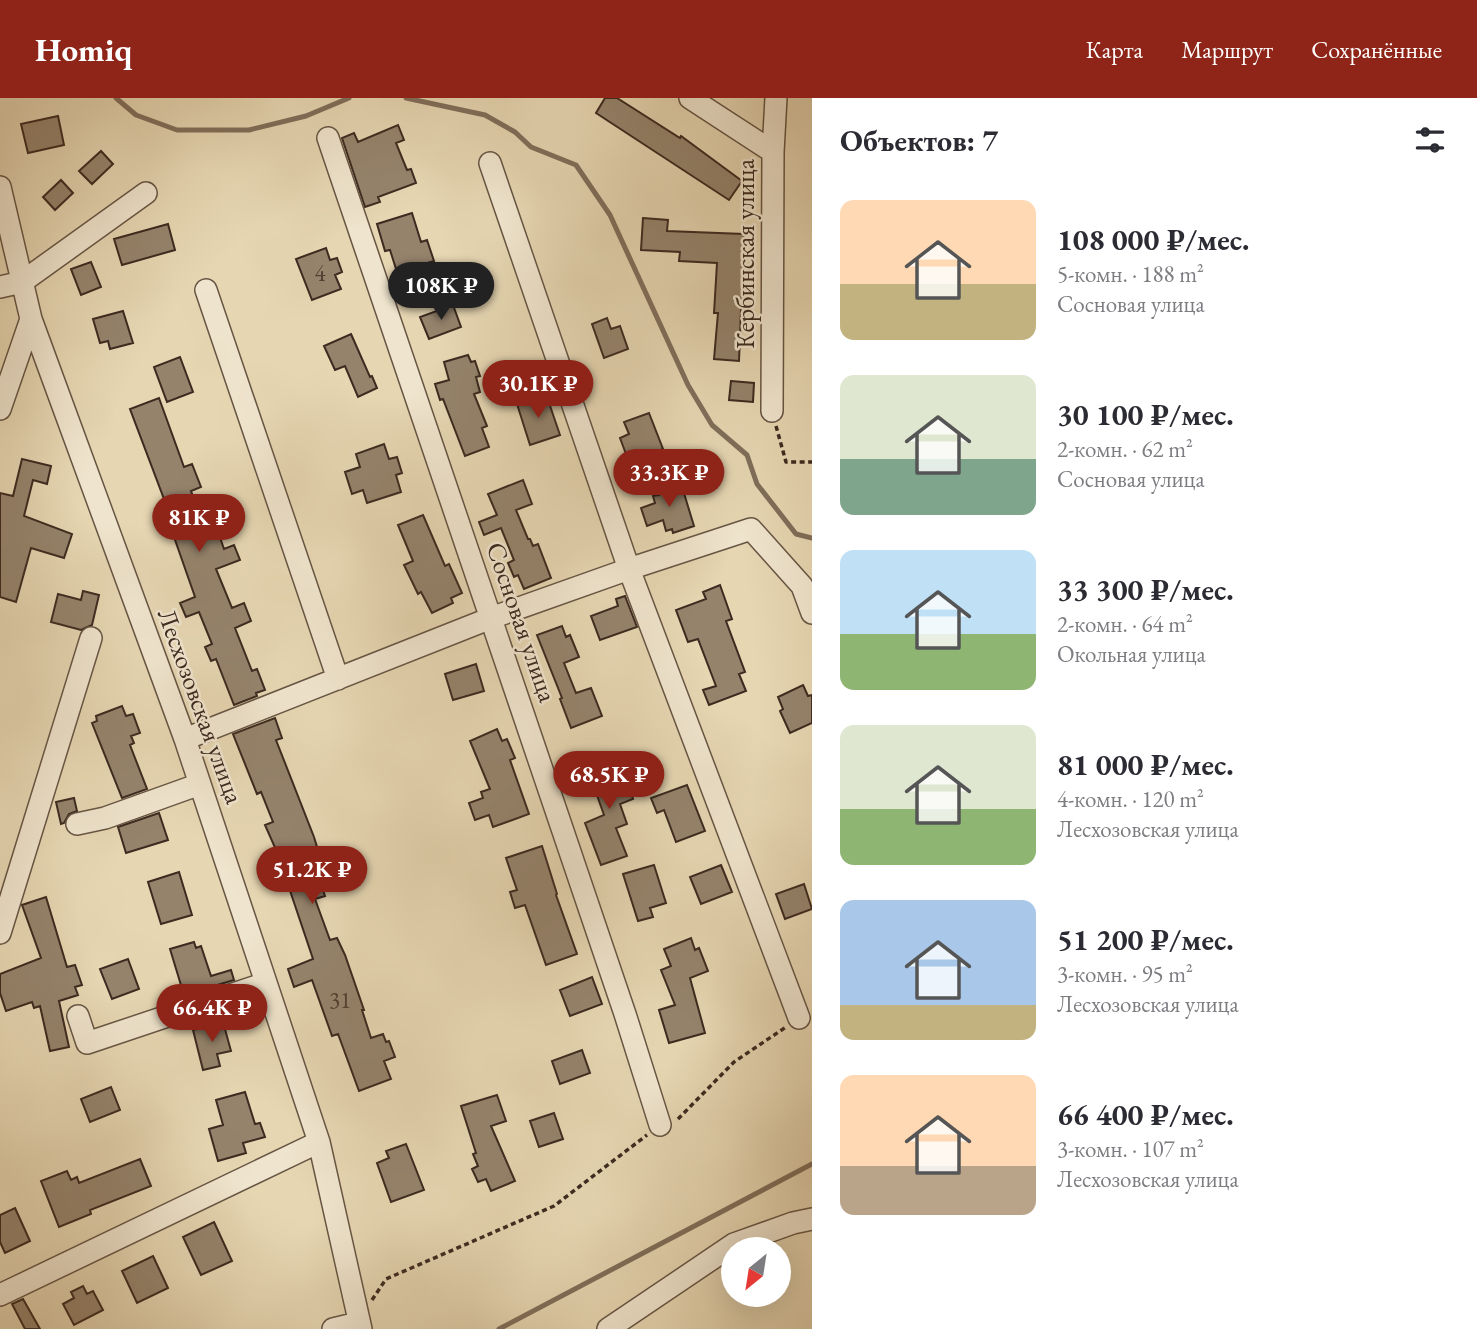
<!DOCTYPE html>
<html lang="ru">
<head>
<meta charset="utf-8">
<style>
  body { margin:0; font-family:"EB Garamond",serif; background:#f2f2f3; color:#2b2b33; height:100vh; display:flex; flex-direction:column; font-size:26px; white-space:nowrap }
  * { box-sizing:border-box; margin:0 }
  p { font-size:23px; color:#7c7c81 }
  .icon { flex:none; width:38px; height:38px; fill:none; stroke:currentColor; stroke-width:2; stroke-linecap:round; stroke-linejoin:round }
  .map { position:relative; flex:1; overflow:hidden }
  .sheet { display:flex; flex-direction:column; background:#fff; width:665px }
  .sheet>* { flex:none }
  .needle { width:46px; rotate:210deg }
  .tools { position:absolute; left:721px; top:1139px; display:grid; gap:14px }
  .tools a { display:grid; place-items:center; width:70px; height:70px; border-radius:50%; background:#fff; box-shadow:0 7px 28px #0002; font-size:35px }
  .price { position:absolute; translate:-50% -60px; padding:0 16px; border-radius:24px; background:#8f2418; color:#fff; font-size:23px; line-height:46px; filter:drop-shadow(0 2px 4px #0008) }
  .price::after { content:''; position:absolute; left:50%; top:42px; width:21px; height:16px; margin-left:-10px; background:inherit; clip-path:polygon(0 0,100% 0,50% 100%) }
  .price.current { background:#222; color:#fff }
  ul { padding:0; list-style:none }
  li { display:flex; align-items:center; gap:21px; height:175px; padding:0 28px }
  li span { display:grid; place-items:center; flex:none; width:196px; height:140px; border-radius:14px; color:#555 }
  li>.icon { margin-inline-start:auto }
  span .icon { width:84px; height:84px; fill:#fffc; stroke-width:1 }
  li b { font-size:30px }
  h2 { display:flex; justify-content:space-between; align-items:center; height:84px; padding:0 28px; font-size:30px }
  header { display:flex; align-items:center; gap:42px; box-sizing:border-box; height:98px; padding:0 35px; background:#8f2418; color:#fff }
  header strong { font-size:33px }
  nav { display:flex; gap:38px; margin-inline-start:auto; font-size:24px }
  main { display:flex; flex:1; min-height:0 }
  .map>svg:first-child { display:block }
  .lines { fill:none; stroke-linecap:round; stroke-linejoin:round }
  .stream { stroke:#806e5a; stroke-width:5 }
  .building { fill:#95836c; stroke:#3d2a20; stroke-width:2 }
  .minor-casing { stroke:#675544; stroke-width:24 }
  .path { stroke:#3d2a20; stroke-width:3.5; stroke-dasharray:5 3.5; stroke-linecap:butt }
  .minor { stroke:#efe4cd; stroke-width:21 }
  .labels { text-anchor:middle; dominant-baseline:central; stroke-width:5; stroke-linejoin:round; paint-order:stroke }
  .number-label { font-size:23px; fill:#534033 }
  .street-label { font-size:26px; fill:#3d2a20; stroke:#efe4cd }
</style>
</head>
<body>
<header>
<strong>Homiq</strong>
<nav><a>Карта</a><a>Маршрут</a><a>Сохранённые</a></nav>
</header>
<main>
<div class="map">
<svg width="812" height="1231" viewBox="0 0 812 1231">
  <rect width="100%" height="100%" fill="#e6d6b2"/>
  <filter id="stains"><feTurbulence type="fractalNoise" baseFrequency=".00286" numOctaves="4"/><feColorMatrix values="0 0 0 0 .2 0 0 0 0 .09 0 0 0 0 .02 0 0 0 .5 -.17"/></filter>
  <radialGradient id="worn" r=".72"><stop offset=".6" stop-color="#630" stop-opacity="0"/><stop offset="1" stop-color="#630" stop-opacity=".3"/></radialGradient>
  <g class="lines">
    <path class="stream" d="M 116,0 L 136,17 L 177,32 L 249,32 L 306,18 L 349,0
      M 406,0 L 485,17 L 515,34 L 531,49 L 576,67 L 610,117 L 688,287 L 712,327 L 747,357 L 757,386 L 796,436 L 812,440
      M 499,1231 L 812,1066"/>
  </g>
  <path class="building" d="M 605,0 L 617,0 L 680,40 L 681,38 L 742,83 L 729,102 L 596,15 Z
    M 58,18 L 64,47 L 28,55 L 21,26 Z
    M 398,27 L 404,42 L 396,45 L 407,72 L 411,71 L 416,85 L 378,99 L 380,104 L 365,109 L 342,40 L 354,35 L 358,44 Z
    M 101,53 L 113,66 L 92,86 L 79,73 Z
    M 61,82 L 73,95 L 55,112 L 43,99 Z
    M 412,115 L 421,144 L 427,142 L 434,163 L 397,174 L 390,152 L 385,153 L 377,126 Z
    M 643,120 L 668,122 L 667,133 L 744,136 L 739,263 L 714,261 L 718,215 L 714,215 L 717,165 L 679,163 L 680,154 L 641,152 Z
    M 168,126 L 175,152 L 122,167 L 114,141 Z
    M 326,150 L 330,162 L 337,160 L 342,174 L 335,177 L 341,191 L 312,202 L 296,161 Z
    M 91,164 L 101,189 L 81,197 L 71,171 Z
    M 453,207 L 461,229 L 429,241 L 420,219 Z
    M 123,213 L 133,245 L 110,251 L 108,243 L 100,245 L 93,221 Z
    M 607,220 L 611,231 L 620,228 L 628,251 L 604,260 L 592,226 Z
    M 351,236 L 370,279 L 372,278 L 377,290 L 358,299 L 345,268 L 335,272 L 324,248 Z
    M 468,257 L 471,264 L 475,263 L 480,278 L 476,279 L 480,294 L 474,296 L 487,328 L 482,330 L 489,349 L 465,358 L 443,301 L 440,302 L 435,286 L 449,282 L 444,264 Z
    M 180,259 L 193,294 L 167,304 L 154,269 Z
    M 731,283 L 754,285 L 753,304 L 729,302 Z
    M 546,296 L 560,337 L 530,347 L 517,306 Z
    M 159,300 L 184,369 L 192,366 L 201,389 L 191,393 L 204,429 L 215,425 L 224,451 L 234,447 L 240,462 L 216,471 L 232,510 L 244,505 L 251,523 L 235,530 L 252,573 L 257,571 L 265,592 L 256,595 L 257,598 L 234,607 L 216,561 L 211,563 L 205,549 L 212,546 L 199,514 L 186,519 L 180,505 L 195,499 L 174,439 L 178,438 L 130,311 Z
    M 649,315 L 663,351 L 636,361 L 633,353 L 626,356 L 620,340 L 629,336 L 624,324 Z
    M 384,346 L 389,361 L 397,359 L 402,375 L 396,377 L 401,394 L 367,405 L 363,392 L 352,396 L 345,374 L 360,369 L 356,356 Z
    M 22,361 L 51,368 L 47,386 L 33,382 L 24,418 L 72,436 L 64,460 L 31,450 L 16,504 L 0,499 L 0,395 L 13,398 Z
    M 523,382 L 532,406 L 516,412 L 528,441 L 530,441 L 533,448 L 538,446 L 551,480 L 524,491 L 518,477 L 514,479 L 508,465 L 514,462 L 501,430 L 484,437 L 479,424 L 497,417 L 488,396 Z
    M 672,382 L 676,394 L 683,392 L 694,428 L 673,435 L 672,431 L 666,433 L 663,422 L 647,428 L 641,410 L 655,405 L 653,398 L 659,397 L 655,387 Z
    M 423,417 L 445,468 L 449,466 L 462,495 L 451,500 L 453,505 L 432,515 L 421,494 L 418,496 L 404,467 L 413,463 L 398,427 Z
    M 720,487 L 732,521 L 726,523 L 745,574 L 739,576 L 746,593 L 709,607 L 703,592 L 716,588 L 698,541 L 688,544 L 676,512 L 706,501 L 703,494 Z
    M 83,493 L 99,497 L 92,527 L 81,532 L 51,524 L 58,496 L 81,502 Z
    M 625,498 L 637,529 L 600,542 L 591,518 L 618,508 L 616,501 Z
    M 562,528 L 566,539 L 570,537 L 579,559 L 564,565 L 576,595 L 591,590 L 602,618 L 571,630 L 560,601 L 562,600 L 537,537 Z
    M 476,566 L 484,593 L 453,602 L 445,576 Z
    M 803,587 L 808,598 L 812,597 L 812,625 L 790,635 L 780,613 L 783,611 L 778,599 Z
    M 122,608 L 126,618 L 133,616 L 140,635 L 131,638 L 134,645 L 130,647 L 147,691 L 122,700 L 92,625 L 97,623 L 96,618 Z
    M 275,620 L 282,640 L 276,642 L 314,739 L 325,775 L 318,777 L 325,798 L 315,801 L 330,842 L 337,840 L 345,857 L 364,912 L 362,912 L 371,940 L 383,936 L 386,944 L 389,943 L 395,959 L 384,963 L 391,981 L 359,993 L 338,936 L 332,938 L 312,882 L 294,889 L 288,871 L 313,861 L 277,754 L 265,727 L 273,724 L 261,694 L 257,696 L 233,636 Z
    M 497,631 L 502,643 L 507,641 L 515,660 L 510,662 L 529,716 L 493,729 L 489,717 L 475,722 L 469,705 L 483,700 L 481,694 L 490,691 L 470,643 Z
    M 619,661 L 633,701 L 620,706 L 627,726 L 616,730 L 627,758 L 601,767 L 585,725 L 604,717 L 588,672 Z
    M 687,687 L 705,733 L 676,744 L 664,712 L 657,715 L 651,700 Z
    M 74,700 L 77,713 L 69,716 L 64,725 L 61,726 L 56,704 Z
    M 159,715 L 168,742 L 126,755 L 118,729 Z
    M 542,748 L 557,796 L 556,797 L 577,856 L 546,867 L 525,807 L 515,810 L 510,794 L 517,792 L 506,760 Z
    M 654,767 L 666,805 L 650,810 L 653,819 L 638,823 L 623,776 Z
    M 721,767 L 732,794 L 701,806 L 690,779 Z
    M 179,774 L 192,817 L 161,826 L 148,784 Z
    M 804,786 L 812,811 L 785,821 L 776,796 Z
    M 46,799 L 67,869 L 75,867 L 82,887 L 75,889 L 78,897 L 59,903 L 69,949 L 50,953 L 40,908 L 34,910 L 32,904 L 6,913 L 0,895 L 0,876 L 41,860 L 22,807 Z
    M 691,840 L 695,852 L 699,850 L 708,873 L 690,880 L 705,935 L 669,945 L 659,912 L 675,907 L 661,872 L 671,868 L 664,851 Z
    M 194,844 L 196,850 L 201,848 L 211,878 L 231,872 L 234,882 L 184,897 L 170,851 Z
    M 128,861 L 139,891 L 112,901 L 100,871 Z
    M 592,879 L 602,906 L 570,918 L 560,892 Z
    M 223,924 L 231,953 L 217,956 L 220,968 L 203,972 L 193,932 Z
    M 582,952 L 590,975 L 560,986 L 552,963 Z
    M 111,989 L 120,1012 L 90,1024 L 81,1001 Z
    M 245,994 L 255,1026 L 260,1025 L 265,1039 L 243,1045 L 246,1055 L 218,1063 L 209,1031 L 223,1027 L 216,1002 Z
    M 497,997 L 506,1023 L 491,1028 L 515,1083 L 491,1093 L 486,1081 L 478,1084 L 472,1071 L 478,1068 L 473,1056 L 476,1055 L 461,1008 Z
    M 554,1015 L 563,1041 L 539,1049 L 530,1023 Z
    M 406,1046 L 424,1092 L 391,1104 L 377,1065 L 389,1060 L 386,1053 Z
    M 140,1061 L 151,1088 L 90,1112 L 91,1116 L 59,1129 L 41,1083 L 67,1073 L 71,1082 L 77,1079 L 79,1085 Z
    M 15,1110 L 30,1143 L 5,1155 L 0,1144 L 0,1117 Z
    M 214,1124 L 232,1163 L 201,1177 L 183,1139 Z
    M 153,1158 L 168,1190 L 137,1205 L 122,1173 Z
    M 83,1188 L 87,1196 L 93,1193 L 103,1212 L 74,1227 L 63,1206 L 74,1200 L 71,1194 Z
    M 23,1201 L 40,1231 L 25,1231 L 12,1206 Z"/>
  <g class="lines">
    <g class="minor-casing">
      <path id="minor" d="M 690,0 L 773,54
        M 328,40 L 625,916 L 660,1027
        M 490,65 L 629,471 L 799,920
        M 0,89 L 31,221 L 185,641 L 319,1044 L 361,1231
        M 0,189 L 22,184 L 146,95
        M 206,192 L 338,581
        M 0,311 L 31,221
        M 772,313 L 773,54 L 776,0
        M 185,641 L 491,520 L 629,471 L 751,431 L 802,488 L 812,515
        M 77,726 L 105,720 L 200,686
        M 0,835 L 91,540
        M 78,918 L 87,945 L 266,885
        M 0,1197 L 319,1044
        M 333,1231 L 358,1225
        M 608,1231 L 734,1146 L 793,1125 L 812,1121"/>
    </g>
    <path class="path" d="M 776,328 L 786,364 L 812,364
      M 678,1021 L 734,964 L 786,929
      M 372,1202 L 386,1181 L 554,1108 L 647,1037"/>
    <use href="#minor" class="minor"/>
  </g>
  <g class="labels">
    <g class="number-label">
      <text x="320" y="175">4</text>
      <text x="340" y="902">31</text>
    </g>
    <g class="street-label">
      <text transform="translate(745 156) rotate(-90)">Кербинская улица</text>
      <text transform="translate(522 524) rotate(71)">Сосновая улица</text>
      <text transform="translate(201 608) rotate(70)">Лесхозовская улица</text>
    </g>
  </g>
  <rect width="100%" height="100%" filter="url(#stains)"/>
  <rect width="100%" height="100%" fill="url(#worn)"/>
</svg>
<div class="tools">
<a><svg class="needle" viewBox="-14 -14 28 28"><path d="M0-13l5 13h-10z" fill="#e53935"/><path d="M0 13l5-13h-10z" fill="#7c7c81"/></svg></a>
</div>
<b class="price current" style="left:441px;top:224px">108K ₽</b>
<b class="price" style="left:538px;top:322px">30.1K ₽</b>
<b class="price" style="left:669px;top:411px">33.3K ₽</b>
<b class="price" style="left:199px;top:456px">81K ₽</b>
<b class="price" style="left:609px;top:713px">68.5K ₽</b>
<b class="price" style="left:312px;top:808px">51.2K ₽</b>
<b class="price" style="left:212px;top:946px">66.4K ₽</b>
</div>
<section class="sheet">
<h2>Объектов: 7<svg class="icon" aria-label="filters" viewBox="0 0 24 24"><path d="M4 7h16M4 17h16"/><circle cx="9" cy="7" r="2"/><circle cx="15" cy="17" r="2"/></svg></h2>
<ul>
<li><span style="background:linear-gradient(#ffd9b3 60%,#c2b280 0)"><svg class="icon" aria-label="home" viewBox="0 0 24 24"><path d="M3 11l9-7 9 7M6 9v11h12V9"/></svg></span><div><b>108 000 ₽/мес.</b><p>5-комн. · 188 m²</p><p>Сосновая улица</p></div></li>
<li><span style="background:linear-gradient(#dfe7d0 60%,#7fa58c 0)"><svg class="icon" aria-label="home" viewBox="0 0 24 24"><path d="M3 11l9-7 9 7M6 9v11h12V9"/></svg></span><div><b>30 100 ₽/мес.</b><p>2-комн. · 62 m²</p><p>Сосновая улица</p></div></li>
<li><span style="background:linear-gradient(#bfe0f5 60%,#8fb573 0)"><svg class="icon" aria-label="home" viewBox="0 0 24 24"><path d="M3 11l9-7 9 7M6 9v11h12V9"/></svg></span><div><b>33 300 ₽/мес.</b><p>2-комн. · 64 m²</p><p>Окольная улица</p></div></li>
<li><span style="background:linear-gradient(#dfe7d0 60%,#8fb573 0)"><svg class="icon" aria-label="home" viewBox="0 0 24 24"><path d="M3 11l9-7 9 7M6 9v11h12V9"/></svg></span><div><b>81 000 ₽/мес.</b><p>4-комн. · 120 m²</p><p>Лесхозовская улица</p></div></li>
<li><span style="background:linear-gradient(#a9c7e8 75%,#c2b280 0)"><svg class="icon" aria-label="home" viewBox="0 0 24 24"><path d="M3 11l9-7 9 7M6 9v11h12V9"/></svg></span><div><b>51 200 ₽/мес.</b><p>3-комн. · 95 m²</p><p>Лесхозовская улица</p></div></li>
<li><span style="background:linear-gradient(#ffd9b3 65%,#b9a48a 0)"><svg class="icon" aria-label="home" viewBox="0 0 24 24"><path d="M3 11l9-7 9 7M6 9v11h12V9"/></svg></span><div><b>66 400 ₽/мес.</b><p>3-комн. · 107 m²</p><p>Лесхозовская улица</p></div></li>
</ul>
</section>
</main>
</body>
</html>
